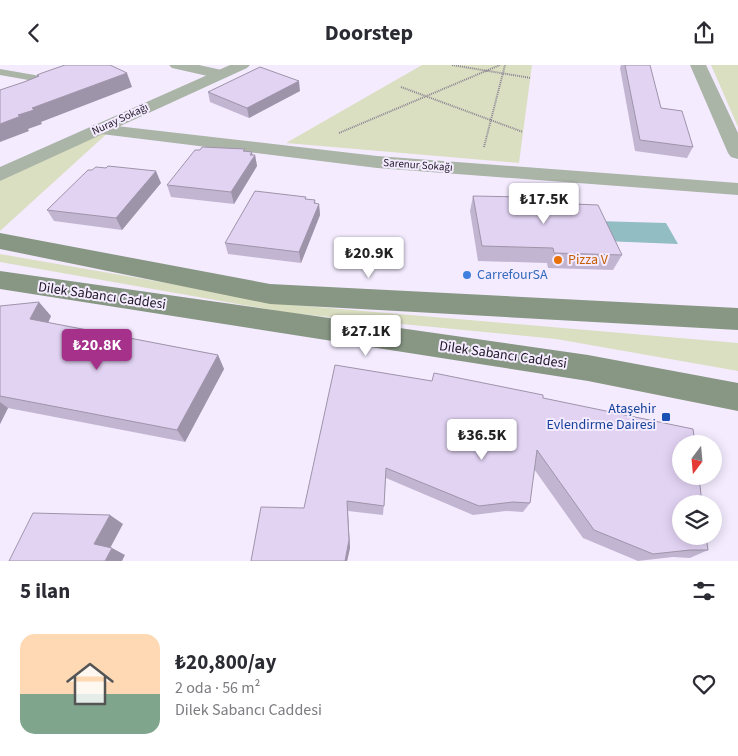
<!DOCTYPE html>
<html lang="tr">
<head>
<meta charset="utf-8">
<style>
  body { margin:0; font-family:"Source Sans 3",sans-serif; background:#f7f7f7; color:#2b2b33; height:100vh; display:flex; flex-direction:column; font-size:19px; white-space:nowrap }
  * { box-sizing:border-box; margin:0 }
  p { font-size:16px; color:#7c7c81 }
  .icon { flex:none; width:28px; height:28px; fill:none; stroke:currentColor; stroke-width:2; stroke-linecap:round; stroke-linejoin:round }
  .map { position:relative; height:496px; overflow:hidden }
  .panel { display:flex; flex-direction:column; background:#fff; flex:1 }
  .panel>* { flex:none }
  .needle { width:32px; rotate:196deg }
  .buttons { position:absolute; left:672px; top:370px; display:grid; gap:10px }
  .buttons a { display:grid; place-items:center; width:50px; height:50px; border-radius:50%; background:#fff; box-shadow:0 2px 12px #0003; font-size:25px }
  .price { position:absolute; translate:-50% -42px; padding:0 11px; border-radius:5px; background:#fff; color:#222; font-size:16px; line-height:32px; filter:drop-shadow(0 1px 2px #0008) }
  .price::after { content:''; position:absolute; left:50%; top:30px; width:15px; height:11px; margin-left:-8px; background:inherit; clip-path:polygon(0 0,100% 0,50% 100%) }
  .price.current { background:#a5318b; color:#fff }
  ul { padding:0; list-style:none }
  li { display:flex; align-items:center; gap:15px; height:125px; padding:0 20px }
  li+li { border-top:1px solid #e1e1e2 }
  li span { display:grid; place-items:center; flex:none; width:140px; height:100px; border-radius:15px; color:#555 }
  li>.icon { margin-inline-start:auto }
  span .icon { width:60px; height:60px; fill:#fffc; stroke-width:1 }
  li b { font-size:21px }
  h2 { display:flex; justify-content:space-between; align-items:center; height:60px; padding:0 20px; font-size:21px }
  header { display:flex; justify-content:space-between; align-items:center; height:65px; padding:0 20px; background:#fff; font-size:22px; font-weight:700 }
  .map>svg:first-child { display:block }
  .green { fill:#dbdfc1 }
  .water { fill:#92bdc3 }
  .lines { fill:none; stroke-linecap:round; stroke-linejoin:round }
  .path { stroke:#8b8494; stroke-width:2; stroke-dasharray:1 1; stroke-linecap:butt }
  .service { fill:#aab4a7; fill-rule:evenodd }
  .minor { fill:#aab4a7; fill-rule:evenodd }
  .tertiary { fill:#aab4a7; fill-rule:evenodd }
  .secondary { fill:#889784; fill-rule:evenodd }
  .wall { fill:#c2b5d1 }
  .shaded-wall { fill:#9e94aa }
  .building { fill:#e2d3f3; stroke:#9e94aa }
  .food-dot { fill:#e8710a; stroke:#f4ebff; stroke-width:2 }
  .shop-dot { fill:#3f7fe0; stroke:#f4ebff; stroke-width:2 }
  .transit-dot { fill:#1a4fb4; stroke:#f4ebff; stroke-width:2 }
  .labels { text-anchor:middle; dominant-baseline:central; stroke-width:4; stroke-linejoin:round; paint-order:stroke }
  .far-street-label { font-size:11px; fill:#1e1824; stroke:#f4ebff }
  .food-label { font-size:14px; fill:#c56008; stroke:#f4ebff; text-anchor:start }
  .shop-label { font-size:14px; fill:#366cbe; stroke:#f4ebff; text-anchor:start }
  .street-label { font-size:14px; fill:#1e1824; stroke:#f4ebff }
  .transit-label { font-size:14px; fill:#164399; stroke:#f4ebff; text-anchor:end }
</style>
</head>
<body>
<header><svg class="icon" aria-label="back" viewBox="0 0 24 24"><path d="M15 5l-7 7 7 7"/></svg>Doorstep<svg class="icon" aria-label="share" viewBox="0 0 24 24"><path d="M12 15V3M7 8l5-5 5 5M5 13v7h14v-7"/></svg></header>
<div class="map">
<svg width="738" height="496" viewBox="0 0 738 496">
  <rect width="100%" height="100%" fill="#f4ebff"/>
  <path class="green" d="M 422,0 L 532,0 L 519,98 L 286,78 Z
    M 711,0 L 738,0 L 738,62 Z
    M 111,65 L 0,166 L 0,113 Z
    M 0,189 L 294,240 L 738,278 L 738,306 L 556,274 L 289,248 L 0,197 Z"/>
  <path class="water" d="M 596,156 L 666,158 L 678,179 L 604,176 Z"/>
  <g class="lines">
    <path class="path" d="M 452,0 L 531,13
      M 401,22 L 523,67
      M 339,68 L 500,0
      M 484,82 L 505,0"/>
    <path class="service" d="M 0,4 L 46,12 L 51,15 L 0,36 L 0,29 L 34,16 L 0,10 Z"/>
    <path class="minor" d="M 169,0 L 199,0 L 226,6 L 229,9 L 226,12 L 221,14 L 172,3 Z
      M 690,0 L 706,0 L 738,68 L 738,94 L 731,92 L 728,88 Z
      M 99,59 L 377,91 L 738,118 L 738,130 L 377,103 L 93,68 L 90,64 L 93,60 Z"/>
    <path class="tertiary" d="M 230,0 L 250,0 L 247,3 L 0,116 L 0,102 Z"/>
    <path class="secondary" d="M 0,168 L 270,219 L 738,243 L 738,265 L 270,239 L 0,184 Z
      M 0,206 L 588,290 L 738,318 L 738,346 L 588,316 L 0,224 Z"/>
  </g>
  <path class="wall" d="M 621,0 L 625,0 L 693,82 L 687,93 L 635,86 L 620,3 Z
    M 300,26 L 249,53 L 210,37 L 208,27 Z
    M 245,86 L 252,87 L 252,90 L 255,90 L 257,101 L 234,139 L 171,132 L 167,120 Z
    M 161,118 L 122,165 L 54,156 L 47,145 Z
    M 473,131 L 622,190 L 613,205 L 548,203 L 547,198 L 478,196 L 470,146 Z
    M 306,132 L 306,134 L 315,135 L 315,139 L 319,139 L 320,150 L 301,198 L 228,189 L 225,178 Z
    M 0,241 L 51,251 L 48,258 L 218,290 L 224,304 L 185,377 L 8,343 L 0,359 Z
    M 432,316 L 543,333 L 708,485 L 690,493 L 673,492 L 638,496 L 583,473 L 534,404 L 530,438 L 523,447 L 506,446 L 473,450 L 386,413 L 383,450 L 348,446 L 350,483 L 347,496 L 251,496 L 304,443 Z"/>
  <path class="shaded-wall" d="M 127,8 L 132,22 L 41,57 L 42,59 L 28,64 L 29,66 L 0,77 L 0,59 L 32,43 Z
    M 299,16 L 300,26 L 249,53 L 247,43 Z
    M 252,87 L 253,94 L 255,90 L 257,101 L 234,139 L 231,127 Z
    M 156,106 L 161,118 L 122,165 L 116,153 Z
    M 315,135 L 316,146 L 319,139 L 320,150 L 301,198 L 299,187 Z
    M 39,237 L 51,251 L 43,269 L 30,254 Z
    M 218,290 L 224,304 L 185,377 L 177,365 Z
    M 0,337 L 8,343 L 0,359 Z
    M 347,436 L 350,483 L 347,496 L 345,496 Z
    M 110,450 L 123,459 L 108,487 L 94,479 Z
    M 112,483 L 125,490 L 122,496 L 105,496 Z"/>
  <path class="building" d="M 65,0 L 110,0 L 127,8 L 32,43 L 34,45 L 18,50 L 21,51 L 0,59 L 0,25 L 24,17 L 39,11 L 37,10 L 42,8 Z
    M 625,0 L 650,0 L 661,43 L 682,46 L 693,82 L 640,75 Z
    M 260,2 L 299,16 L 247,43 L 208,27 Z
    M 202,82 L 245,84 L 243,86 L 252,87 L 250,90 L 255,90 L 231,127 L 167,120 L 195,85 L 200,85 Z
    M 108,101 L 156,106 L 116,153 L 47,145 L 88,105 L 92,105 L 96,102 L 106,103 Z
    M 255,126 L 306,132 L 305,134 L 315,135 L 314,138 L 319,139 L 299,187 L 225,178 Z
    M 473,131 L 572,133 L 574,139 L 598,140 L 622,190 L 554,188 L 553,183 L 482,181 Z
    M 39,237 L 30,254 L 218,290 L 177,365 L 0,331 L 0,241 Z
    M 335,300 L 432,316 L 434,308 L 543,330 L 543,333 L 693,364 L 695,379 L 681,379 L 681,411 L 699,411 L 702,439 L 681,439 L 681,471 L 706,471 L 708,485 L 690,485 L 653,489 L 594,465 L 537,385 L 530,438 L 513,437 L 479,441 L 386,403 L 384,441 L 347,436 L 349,475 L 345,496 L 251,496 L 261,442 L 304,443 Z
    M 33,448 L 110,450 L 94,479 L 112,483 L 105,496 L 9,496 Z"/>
  <circle class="food-dot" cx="558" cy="195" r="5"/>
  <circle class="shop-dot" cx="467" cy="210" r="5"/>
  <rect class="transit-dot" x="661" y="347" width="10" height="10" rx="2.5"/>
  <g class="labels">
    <g class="far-street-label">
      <text transform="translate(120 54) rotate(-25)">Nuray Sokağı</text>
      <text transform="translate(418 100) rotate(4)">Sarenur Sokağı</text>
    </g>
    <g class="food-label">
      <text x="568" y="195">Pizza V</text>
    </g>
    <g class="shop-label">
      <text x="477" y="210">CarrefourSA</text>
    </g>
    <g class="street-label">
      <text transform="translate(102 231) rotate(8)">Dilek Sabancı Caddesi</text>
      <text transform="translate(503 290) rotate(8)">Dilek Sabancı Caddesi</text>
    </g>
    <g class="transit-label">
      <text x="656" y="344">Ataşehir<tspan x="656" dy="16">Evlendirme Dairesi</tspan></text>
    </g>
  </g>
</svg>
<div class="buttons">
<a><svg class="needle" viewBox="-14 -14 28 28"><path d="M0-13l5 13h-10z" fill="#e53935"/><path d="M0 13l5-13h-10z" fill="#7c7c81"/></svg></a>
<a><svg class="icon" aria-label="layers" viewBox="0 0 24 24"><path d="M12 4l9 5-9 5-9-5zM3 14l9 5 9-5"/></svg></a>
</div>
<b class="price" style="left:544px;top:160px">₺17.5K</b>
<b class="price" style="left:369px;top:214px">₺20.9K</b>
<b class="price" style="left:366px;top:292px">₺27.1K</b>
<b class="price current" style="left:97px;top:306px">₺20.8K</b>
<b class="price" style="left:482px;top:396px">₺36.5K</b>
</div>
<section class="panel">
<h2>5 ilan<svg class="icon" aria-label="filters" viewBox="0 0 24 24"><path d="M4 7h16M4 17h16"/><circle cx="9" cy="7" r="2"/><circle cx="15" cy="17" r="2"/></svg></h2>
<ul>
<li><span style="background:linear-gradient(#ffd9b3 60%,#7fa58c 0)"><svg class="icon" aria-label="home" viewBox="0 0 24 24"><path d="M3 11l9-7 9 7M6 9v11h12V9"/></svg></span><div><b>₺20,800/ay</b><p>2 oda · 56 m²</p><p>Dilek Sabancı Caddesi</p></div><svg class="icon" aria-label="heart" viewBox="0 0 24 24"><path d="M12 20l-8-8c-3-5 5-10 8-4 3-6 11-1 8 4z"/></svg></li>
</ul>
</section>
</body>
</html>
